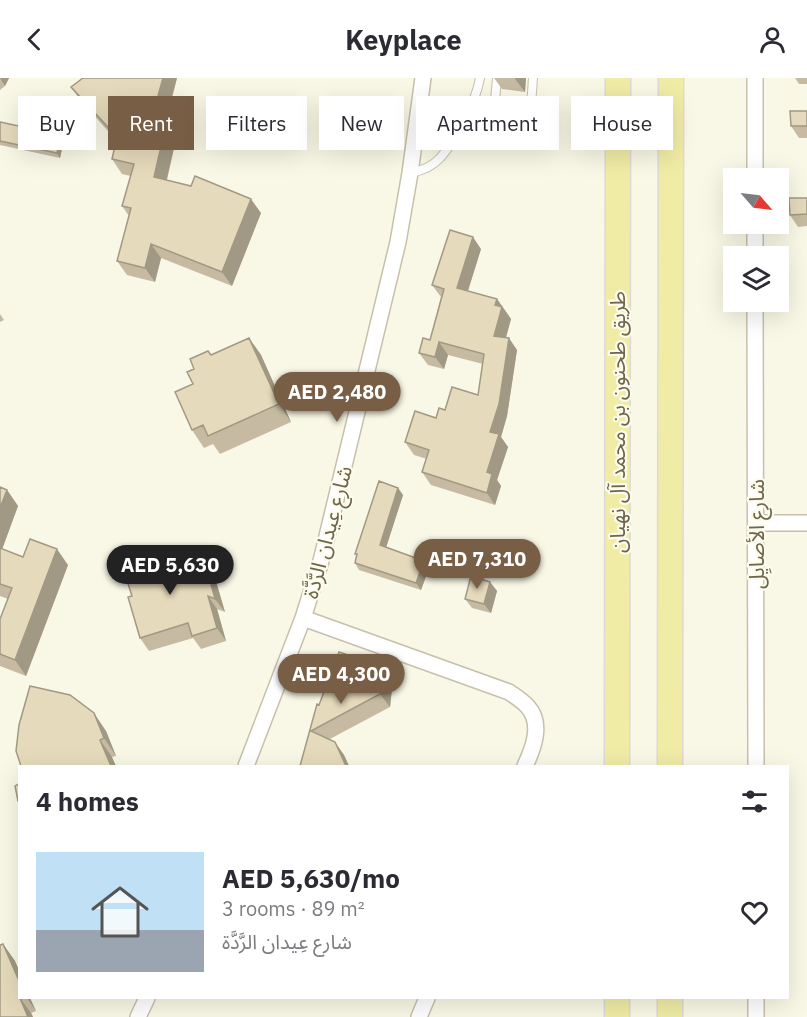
<!DOCTYPE html>
<html lang="en">
<head>
<meta charset="utf-8">
<style>
  body { margin:0; font-family:"IBM Plex Sans","Noto Sans Arabic",sans-serif; background:#f2f2f3; color:#2b2b33; height:100vh; display:flex; flex-direction:column; font-size:22px; white-space:nowrap }
  * { box-sizing:border-box; margin:0 }
  p { font-size:20px; color:#7c7c81 }
  .icon { flex:none; width:33px; height:33px; fill:none; stroke:currentColor; stroke-width:2; stroke-linecap:round; stroke-linejoin:round }
  .map { position:relative; flex:1; overflow:hidden }
  .details { position:absolute; left:18px; top:687px; width:771px; height:234px; display:flex; flex-direction:column; background:#fff; border-radius:0px; box-shadow:0 6px 24px #0002 }
  .details>* { flex:none }
  .guide { position:absolute; left:18px; top:18px; width:771px; height:54px; display:flex; gap:12px }
  .needle { width:39px; rotate:118deg }
  .buttons { position:absolute; left:723px; top:90px; display:grid; gap:12px }
  .buttons a { display:grid; place-items:center; width:66px; height:66px; border-radius:0px; background:#fff; box-shadow:0 6px 24px #0002; font-size:30px }
  .price { position:absolute; translate:-50% -51px; padding:0 14px; border-radius:21px; background:#775e45; color:#fff; font-size:20px; line-height:39px; filter:drop-shadow(0 2px 3px #0008) }
  .price::after { content:''; position:absolute; left:50%; top:36px; width:18px; height:14px; margin-left:-9px; background:inherit; clip-path:polygon(0 0,100% 0,50% 100%) }
  .price.selected { background:#222; color:#fff }
  ul { padding:0; list-style:none }
  li { display:flex; align-items:center; gap:18px; height:150px; padding:0 18px }
  li span { display:grid; place-items:center; flex:none; width:168px; height:120px; border-radius:0px; color:#555 }
  li>.icon { margin-inline-start:auto }
  span .icon { width:72px; height:72px; fill:#fffc; stroke-width:1 }
  li b { font-size:26px }
  h2 { display:flex; justify-content:space-between; align-items:center; height:72px; padding:0 18px; font-size:26px }
  .pill { padding:0 21px; border-radius:0px; background:#fff; box-shadow:0 6px 24px #0002; font-size:21px; line-height:54px }
  .pill.selected { background:#775e45; color:#fff }
  header { display:flex; justify-content:space-between; align-items:center; height:78px; padding:0 18px; background:#fff; font-size:27px; font-weight:700 }
  .map>svg:first-child { display:block }
  .lines { fill:none; stroke-linecap:round; stroke-linejoin:round }
  .service-casing { stroke:#c7c0ab; stroke-width:10 }
  .minor-casing { stroke:#c7c0ab; stroke-width:18 }
  .primary-casing { stroke:#dcdad5; stroke-width:27 }
  .service { stroke:#fff; stroke-width:8 }
  .minor { stroke:#fff; stroke-width:15 }
  .primary { stroke:#f0eca6; stroke-width:24 }
  .wall { fill:#c6bba2 }
  .shaded-wall { fill:#a19984 }
  .building { fill:#e6dabc; stroke:#a19984; stroke-width:1.5 }
  .labels { text-anchor:middle; dominant-baseline:central; stroke-width:4.5; stroke-linejoin:round; paint-order:stroke }
  .street-label { font-size:21px; fill:#6f654e; stroke:#fcfbec }
</style>
</head>
<body>
<header><svg class="icon" aria-label="back" viewBox="0 0 24 24"><path d="M15 5l-7 7 7 7"/></svg>Keyplace<svg class="icon" aria-label="person" viewBox="0 0 24 24"><circle cx="12" cy="8" r="4"/><path d="M4 21q1-7 8-7t8 7"/></svg></header>
<div class="map">
<svg width="807" height="939" viewBox="0 0 807 939">
  <rect width="100%" height="100%" fill="#f9f8e6"/>
  <g class="lines">
    <g class="service-casing">
      <path id="service" d="M 470,32 C 485,33 523,42 530,25 C 533,17 532,8 533,0
        M 494,34 L 497,0
        M 410,95 C 421,93 432,89 440,80 C 456,63 476,23 480,0"/>
    </g>
    <g class="minor-casing">
      <path id="minor" d="M 755,0 L 755,100
        M 755,146 L 755,178
        M 755,224 L 756,688
        M 756,445 L 807,445
        M 303,540 L 509,614 C 515,618 523,623 528,629 C 543,646 533,671 525,688
        M 246,688 L 303,540 L 321,483 L 398,164 L 410,95 L 423,0
        M 138,939 L 147,920
        M 419,939 L 427,920
        M 756,939 L 756,920"/>
    </g>
    <g class="primary-casing">
      <path id="primary" d="M 617,688 L 618,0
        M 670,688 L 671,0
        M 617,939 L 617,920
        M 670,939 L 670,920"/>
    </g>
    <use href="#service" class="service"/>
    <use href="#minor" class="minor"/>
    <use href="#primary" class="primary"/>
  </g>
  <path class="wall" d="M 0,0 L 9,0 L 5,8 L 0,12 Z
    M 83,0 L 177,0 L 172,21 L 182,35 L 167,102 L 261,135 L 232,208 L 161,180 L 155,204 L 127,197 L 117,183 L 129,138 L 122,128 L 131,98 L 122,96 L 112,81 L 116,62 L 81,23 L 71,9 Z
    M 494,0 L 526,0 L 525,14 L 502,11 Z
    M 795,0 L 807,0 L 807,6 L 799,6 Z
    M 807,33 L 807,60 L 799,60 L 791,48 Z
    M 0,44 L 61,57 L 64,62 L 60,80 L 0,67 Z
    M 807,120 L 807,148 L 798,149 L 790,137 Z
    M 481,171 L 468,213 L 497,221 L 511,241 L 506,259 L 517,272 L 507,338 L 501,359 L 508,369 L 497,402 L 501,408 L 495,427 L 431,407 L 422,394 L 427,381 L 414,377 L 405,364 L 445,332 L 478,317 L 483,286 L 448,277 L 444,291 L 428,287 L 419,275 L 430,262 L 441,219 L 432,207 Z
    M 0,236 L 4,242 L 0,244 Z
    M 249,260 L 261,277 L 291,344 L 220,376 L 213,366 L 204,370 L 192,352 L 194,291 L 208,273 L 211,277 Z
    M 0,409 L 7,412 L 18,428 L 2,471 L 23,479 L 68,487 L 26,598 L 0,588 L 0,541 L 8,521 L 0,518 Z
    M 398,410 L 403,417 L 386,469 L 424,483 L 429,490 L 421,512 L 359,492 L 355,485 L 357,478 L 355,476 Z
    M 168,477 L 173,484 L 200,489 L 215,500 L 225,534 L 217,531 L 226,563 L 201,571 L 193,560 L 149,573 L 140,560 L 132,518 Z
    M 490,504 L 497,513 L 491,535 L 472,530 L 465,521 Z
    M 393,602 L 390,629 L 328,662 L 344,677 L 349,688 L 300,688 L 319,627 Z
    M 19,647 L 106,653 L 116,678 L 112,679 Z
    M 3,866 L 15,883 L 20,920 L 30,920 L 36,933 L 31,935 L 33,939 L 0,939 Z"/>
  <path class="shaded-wall" d="M 0,0 L 9,0 L 5,8 Z
    M 163,0 L 177,0 L 168,32 L 158,18 Z
    M 515,0 L 526,0 L 525,14 L 515,1 Z
    M 172,21 L 182,35 L 164,113 L 154,99 Z
    M 61,57 L 64,62 L 60,80 L 57,75 Z
    M 251,121 L 261,135 L 232,208 L 222,194 Z
    M 473,159 L 481,171 L 465,222 L 457,210 Z
    M 151,166 L 161,180 L 155,204 L 145,190 Z
    M 497,221 L 511,241 L 503,270 L 494,258 L 495,227 Z
    M 249,260 L 261,277 L 291,344 L 279,326 Z
    M 509,260 L 517,272 L 507,338 L 501,359 L 508,369 L 497,402 L 501,408 L 495,427 L 487,415 L 490,354 Z
    M 439,264 L 448,277 L 444,291 L 435,279 Z
    M 398,410 L 403,417 L 385,473 L 380,467 Z
    M 7,412 L 18,428 L 0,477 L 0,430 Z
    M 57,471 L 68,487 L 26,598 L 15,582 Z
    M 424,483 L 429,490 L 421,512 L 416,505 Z
    M 206,487 L 215,500 L 225,534 L 215,521 Z
    M 490,504 L 497,513 L 491,535 L 484,526 Z
    M 208,518 L 217,531 L 226,563 L 217,550 Z
    M 384,589 L 393,602 L 390,629 L 380,616 Z
    M 94,635 L 106,653 L 116,678 L 104,660 Z
    M 100,662 L 112,679 L 116,688 L 111,688 Z
    M 335,664 L 344,677 L 349,688 L 346,688 Z
    M 3,866 L 15,883 L 20,894 L 20,905 Z
    M 20,920 L 31,935 L 33,939 L 28,939 Z
    M 27,920 L 30,920 L 36,933 Z"/>
  <path class="building" d="M 83,0 L 163,0 L 158,18 L 172,21 L 154,99 L 191,108 L 195,98 L 251,121 L 222,194 L 151,166 L 145,190 L 117,183 L 131,130 L 122,128 L 134,86 L 112,81 L 117,59 L 71,9 Z
    M 790,33 L 807,33 L 807,48 L 791,48 Z
    M 0,44 L 61,57 L 57,75 L 0,63 Z
    M 789,120 L 807,120 L 807,136 L 790,137 Z
    M 450,152 L 473,159 L 457,210 L 497,221 L 495,227 L 502,229 L 494,258 L 509,260 L 499,326 L 490,354 L 499,356 L 487,394 L 492,396 L 487,415 L 422,394 L 429,372 L 405,364 L 415,333 L 436,340 L 439,330 L 445,332 L 452,309 L 478,317 L 484,276 L 439,264 L 435,279 L 419,275 L 423,260 L 430,262 L 444,211 L 432,207 Z
    M 249,260 L 279,326 L 208,358 L 203,347 L 192,352 L 175,314 L 193,306 L 187,294 L 194,291 L 190,281 L 208,273 L 211,277 Z
    M 379,403 L 398,410 L 380,467 L 424,483 L 416,505 L 355,485 L 357,476 L 355,476 Z
    M 0,409 L 7,412 L 0,430 Z
    M 30,461 L 57,471 L 15,582 L 0,576 L 0,541 L 12,510 L 0,506 L 0,470 L 23,479 Z
    M 168,477 L 170,484 L 183,486 L 195,482 L 197,490 L 206,487 L 215,521 L 208,518 L 217,550 L 192,558 L 188,545 L 140,560 L 128,519 L 132,518 L 123,490 Z
    M 471,498 L 490,504 L 484,526 L 465,521 Z
    M 339,574 L 384,589 L 380,616 L 311,653 L 335,664 L 346,688 L 300,688 L 317,626 L 319,627 Z
    M 30,608 L 70,617 L 94,635 L 104,660 L 100,662 L 111,688 L 21,688 L 16,673 L 19,647 Z
    M 20,705 L 20,724 L 18,723 L 15,708 Z
    M 3,866 L 20,905 L 20,920 L 28,939 L 0,939 L 0,867 Z"/>
  <g class="labels">
    <g class="street-label">
      <text transform="translate(617 344) rotate(-90)">طريق طحنون بن محمد آل نهيان</text>
      <text transform="translate(327 454) rotate(-75)">شارع عِيدان الرَّدَّة</text>
      <text transform="translate(756 456) rotate(-90)">شارع الأصايِل</text>
    </g>
  </g>
</svg>
<div class="buttons">
<a><svg class="needle" viewBox="-14 -14 28 28"><path d="M0-13l5 13h-10z" fill="#e53935"/><path d="M0 13l5-13h-10z" fill="#7c7c81"/></svg></a>
<a><svg class="icon" aria-label="layers" viewBox="0 0 24 24"><path d="M12 4l9 5-9 5-9-5zM3 14l9 5 9-5"/></svg></a>
</div>
<b class="price" style="left:337px;top:345px">AED 2,480</b>
<b class="price" style="left:477px;top:512px">AED 7,310</b>
<b class="price selected" style="left:170px;top:518px">AED 5,630</b>
<b class="price" style="left:341px;top:627px">AED 4,300</b>
<div class="guide">
<a class="pill">Buy</a>
<a class="pill selected">Rent</a>
<a class="pill">Filters</a>
<a class="pill">New</a>
<a class="pill">Apartment</a>
<a class="pill">House</a>
</div>
<section class="details">
<h2>4 homes<svg class="icon" aria-label="filters" viewBox="0 0 24 24"><path d="M4 7h16M4 17h16"/><circle cx="9" cy="7" r="2"/><circle cx="15" cy="17" r="2"/></svg></h2>
<ul>
<li><span style="background:linear-gradient(#bfe0f5 65%,#9aa5b1 0)"><svg class="icon" aria-label="home" viewBox="0 0 24 24"><path d="M3 11l9-7 9 7M6 9v11h12V9"/></svg></span><div><b>AED 5,630/mo</b><p>3 rooms · 89 m²</p><p>شارع عِيدان الرَّدَّة</p></div><svg class="icon" aria-label="heart" viewBox="0 0 24 24"><path d="M12 20l-8-8c-3-5 5-10 8-4 3-6 11-1 8 4z"/></svg></li>
</ul>
</section>
</div>
</body>
</html>
